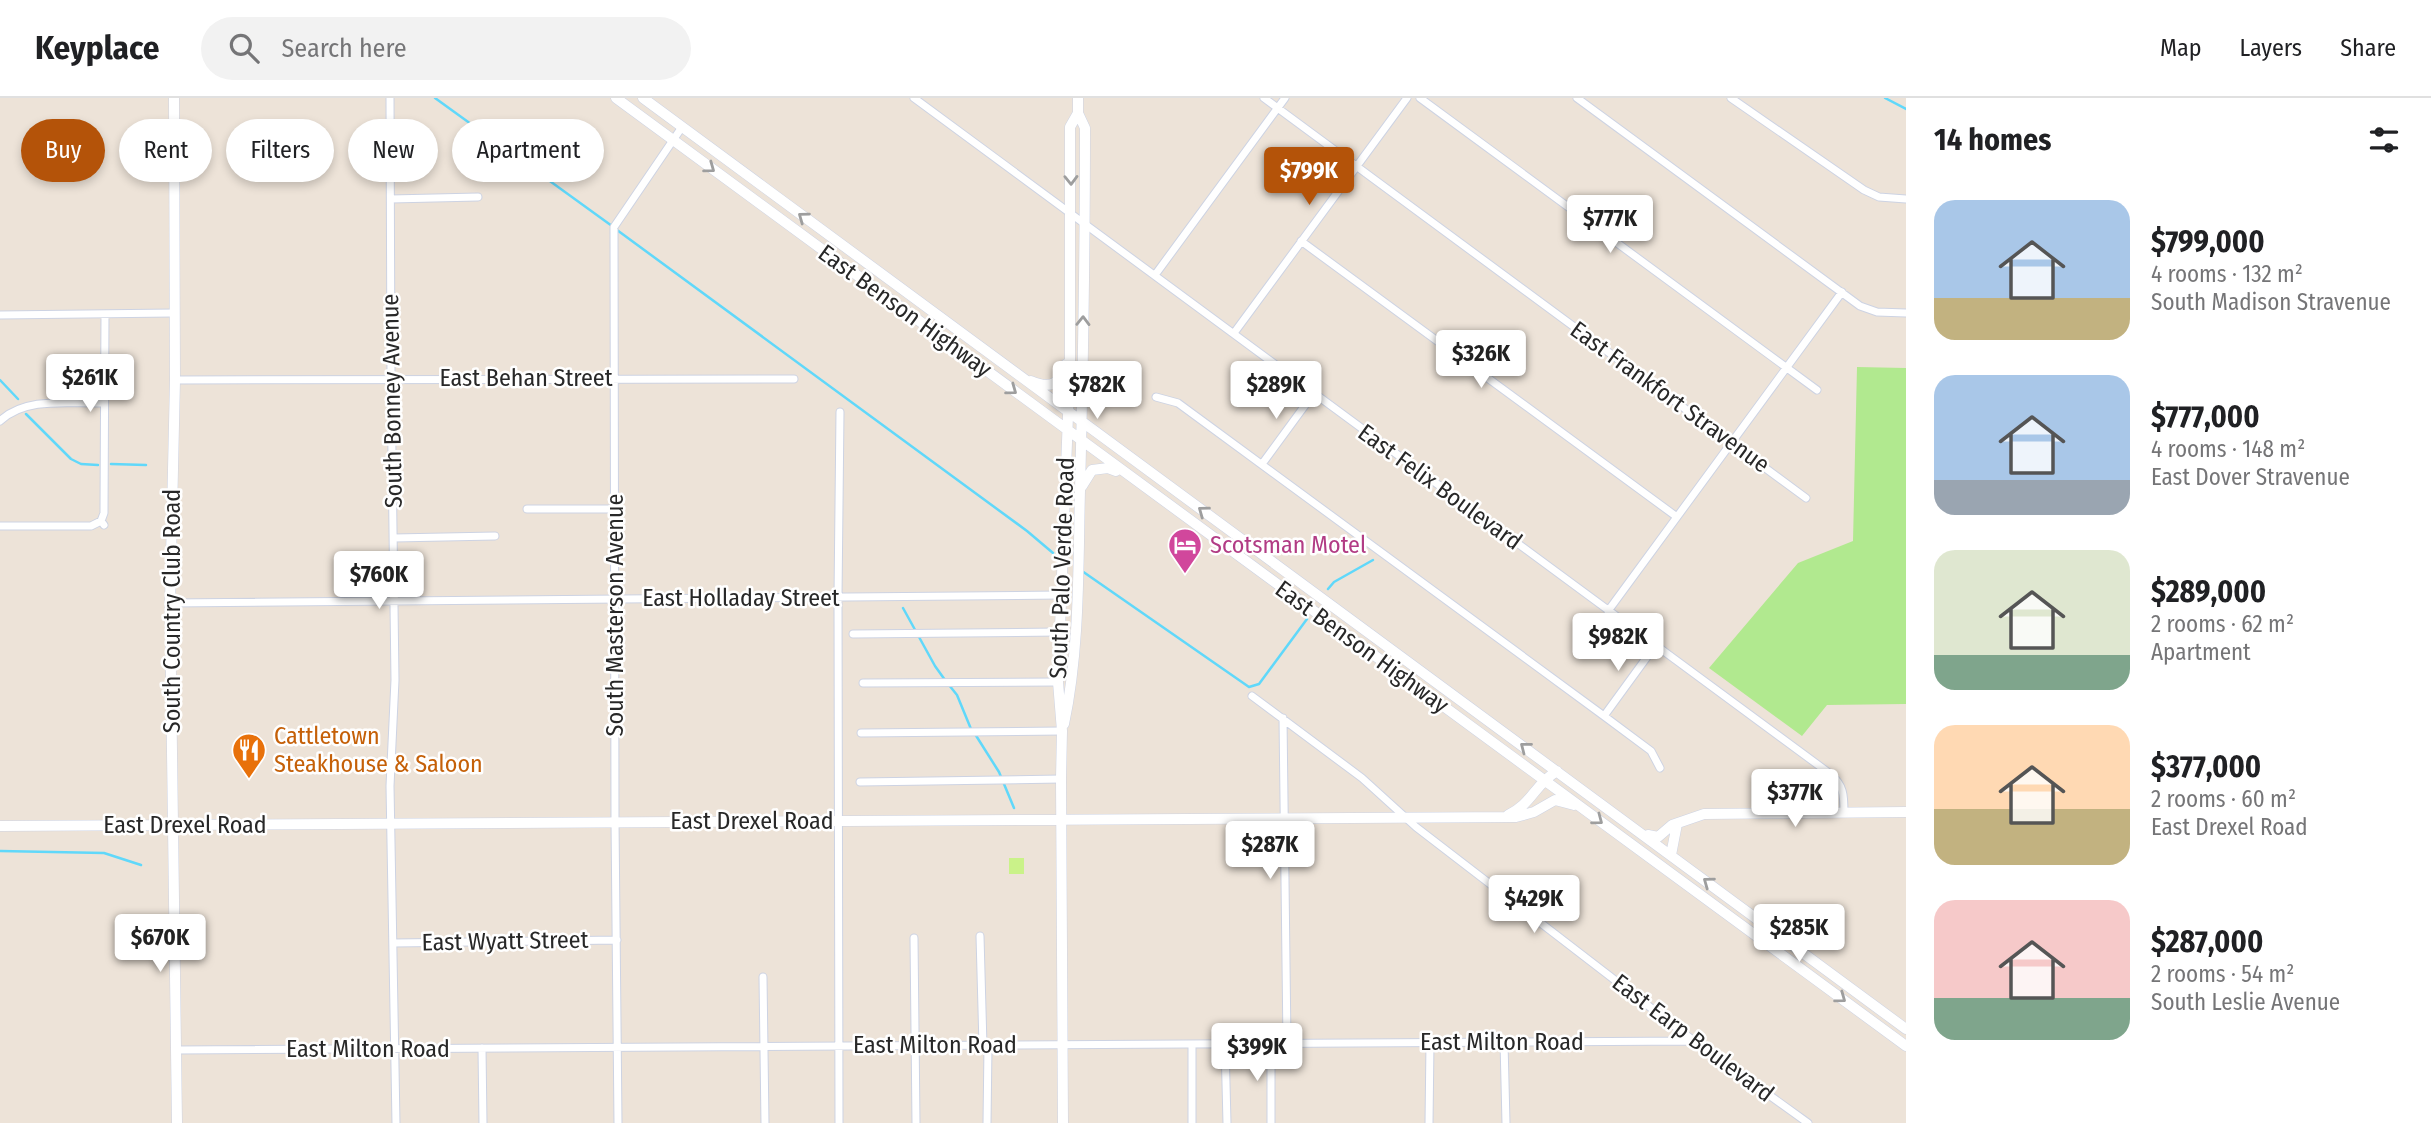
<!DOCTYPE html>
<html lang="en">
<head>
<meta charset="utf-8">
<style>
  body { margin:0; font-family:"Fira Sans Condensed",sans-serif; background:#f2f2f2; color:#202124; height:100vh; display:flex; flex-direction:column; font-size:26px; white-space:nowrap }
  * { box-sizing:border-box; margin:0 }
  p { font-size:23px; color:#757577 }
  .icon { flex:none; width:38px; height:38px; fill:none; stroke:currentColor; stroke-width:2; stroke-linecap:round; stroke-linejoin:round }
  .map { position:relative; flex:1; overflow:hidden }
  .sheet { display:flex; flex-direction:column; background:#fff; width:525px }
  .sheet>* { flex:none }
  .top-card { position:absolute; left:21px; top:21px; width:665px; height:63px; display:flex; gap:14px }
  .price { position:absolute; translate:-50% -60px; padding:0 16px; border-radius:7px; background:#fff; color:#222; font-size:23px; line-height:46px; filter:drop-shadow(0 2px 4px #0008) }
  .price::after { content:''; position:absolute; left:50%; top:42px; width:21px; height:16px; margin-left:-10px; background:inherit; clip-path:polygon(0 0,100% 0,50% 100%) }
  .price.current { background:#b45309; color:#fff }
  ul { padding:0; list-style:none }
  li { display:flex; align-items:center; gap:21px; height:175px; padding:0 28px }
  li span { display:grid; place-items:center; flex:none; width:196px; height:140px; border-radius:21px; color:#555 }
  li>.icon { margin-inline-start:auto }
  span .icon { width:84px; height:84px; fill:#fffc; stroke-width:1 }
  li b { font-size:30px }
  h2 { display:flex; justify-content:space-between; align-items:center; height:84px; padding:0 28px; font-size:30px }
  .chip { padding:0 24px; border-radius:32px; background:#fff; box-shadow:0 4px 10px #0003; font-size:24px; line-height:63px }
  .chip.current { background:#b45309; color:#fff }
  header { display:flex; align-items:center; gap:42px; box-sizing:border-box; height:98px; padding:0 35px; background:#fff; border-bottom:2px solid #e0e0e0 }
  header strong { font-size:33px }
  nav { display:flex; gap:38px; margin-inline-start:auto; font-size:24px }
  .search { width:490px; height:63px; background:#f2f2f2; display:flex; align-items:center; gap:18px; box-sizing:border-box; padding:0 24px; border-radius:38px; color:#757577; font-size:26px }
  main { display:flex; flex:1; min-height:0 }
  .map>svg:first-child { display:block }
  .green { fill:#b1e98f }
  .pitch { fill:#caf289 }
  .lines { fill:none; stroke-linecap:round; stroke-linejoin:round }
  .stream { stroke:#60d8fa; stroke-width:2.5 }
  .street-casing { stroke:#cdd3e3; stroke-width:9 }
  .secondary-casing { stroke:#cdd3e3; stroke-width:11 }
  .street { stroke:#fff; stroke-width:7 }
  .secondary { stroke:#fff; stroke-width:10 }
  .oneway { stroke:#9e9e9e }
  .labels { text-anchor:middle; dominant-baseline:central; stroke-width:5; stroke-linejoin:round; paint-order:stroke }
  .street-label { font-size:24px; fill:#282828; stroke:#fff }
  .hotel-label { font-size:24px; fill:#b23c85; stroke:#fff; text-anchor:start }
  .food-label { font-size:24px; fill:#c56008; stroke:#fff; text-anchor:start }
</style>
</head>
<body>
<header>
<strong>Keyplace</strong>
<div class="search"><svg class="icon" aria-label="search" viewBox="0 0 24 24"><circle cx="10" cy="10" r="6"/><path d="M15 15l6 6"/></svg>Search here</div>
<nav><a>Map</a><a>Layers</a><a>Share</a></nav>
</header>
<main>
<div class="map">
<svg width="1906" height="1025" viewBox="0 0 1906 1025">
  <rect width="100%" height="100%" fill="#ede3d8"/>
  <path class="green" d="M 1857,269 L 1906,270 L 1906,606 L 1827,607 L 1802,638 L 1709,570 L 1798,465 L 1853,443 Z"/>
  <path class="pitch" d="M 1009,760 L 1024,760 L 1024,776 L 1009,776 Z"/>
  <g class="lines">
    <path class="stream" d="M 435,0 L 612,128
      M 1885,0 L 1906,11
      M 617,132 L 1027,433 L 1053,455
      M 0,282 L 18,301
      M 26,316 L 71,361 L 81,366 L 98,367
      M 111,366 L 146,367
      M 1082,473 L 1249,589 L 1259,586 L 1307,521
      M 1328,491 L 1334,484 L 1373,462
      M 903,510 L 935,568 L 945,582
      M 949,587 L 957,597 L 971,631
      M 975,636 L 999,674 L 1014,710
      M 0,753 L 104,755 L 141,767"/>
    <g class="street-casing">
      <path id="street" d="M 390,0 L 391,281 L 395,582 L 390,688 L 396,1025
        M 914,0 L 1829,675 C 1844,687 1844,697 1844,715
        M 1264,0 L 1806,400
        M 1420,0 L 1817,292
        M 1577,0 L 1860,208 L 1877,214 L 1906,215
        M 1731,0 L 1864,92 L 1879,99 L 1906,101
        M 391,101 L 478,99
        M 1301,143 L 1677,419
        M 1155,177 L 1285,0
        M 0,217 L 173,215
        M 1234,235 L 1407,0
        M 175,282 L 794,281
        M 1156,299 L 1178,305 L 1604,618 L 1651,653 L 1660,670
        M 0,323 C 26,298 70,306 104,305
        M 1262,366 L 1314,295
        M 527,411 L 616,411
        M 101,423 L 104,415 L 105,217
        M 0,428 L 91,428 L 101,423 L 104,427
        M 394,440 L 495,438
        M 170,505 L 1060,497
        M 1608,513 L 1842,194
        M 853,536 L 1059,534
        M 863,585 L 1058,584
        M 1252,598 L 1362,680 L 1416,729 L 1694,943 L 1808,1025
        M 1604,618 L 1655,548
        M 1283,620 L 1287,945
        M 861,635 L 1062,633
        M 860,684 L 1061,681
        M 980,838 L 983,948
        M 914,840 L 916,1025
        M 394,845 L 617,842
        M 763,879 L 765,1025
        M 1504,944 L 1506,1025
        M 1225,945 L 1227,1025
        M 482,950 L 483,1025
        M 177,952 L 1694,943
        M 618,1025 L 615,723 L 614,129 L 682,29
        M 839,1025 L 838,499 L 840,314
        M 987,1025 L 988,948
        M 1192,1025 L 1192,946
        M 1271,1025 L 1271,945
        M 1429,1025 L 1430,945"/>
    </g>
    <g class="secondary-casing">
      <path id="secondary" d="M 174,0 L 175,282 L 170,505 L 177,1025
        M 616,0 L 1906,948
        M 643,0 L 1906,931
        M 1031,283 C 1050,291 1060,287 1066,266
        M 1082,388 L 1092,372 L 1108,370 L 1116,373
        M 1064,626 C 1080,551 1078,469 1080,392 C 1083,271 1085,151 1085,30 L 1078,15 L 1078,0
        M 1508,717 C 1532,706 1534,687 1557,673
        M 0,728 L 1516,719 L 1534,714 L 1555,702 L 1574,707
        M 1648,737 L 1658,739 L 1672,727 L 1704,716 L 1906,714
        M 1671,757 L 1677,726
        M 1063,1025 L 1061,681 L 1062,633 L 1058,584 L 1070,264 L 1070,29 L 1078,15"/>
    </g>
    <use href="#street" class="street"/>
    <use href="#secondary" class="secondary"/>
  </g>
  <defs><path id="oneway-chevron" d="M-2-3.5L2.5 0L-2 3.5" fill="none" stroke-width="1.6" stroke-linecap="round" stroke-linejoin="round" transform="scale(1.75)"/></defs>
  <g class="oneway">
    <use href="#oneway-chevron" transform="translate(710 70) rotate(36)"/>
    <use href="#oneway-chevron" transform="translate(1071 82) rotate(89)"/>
    <use href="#oneway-chevron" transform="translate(803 119) rotate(-144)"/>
    <use href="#oneway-chevron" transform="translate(1083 223) rotate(-89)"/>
    <use href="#oneway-chevron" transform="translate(1012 292) rotate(36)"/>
    <use href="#oneway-chevron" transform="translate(1203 413) rotate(-144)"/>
    <use href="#oneway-chevron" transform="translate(1525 649) rotate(-142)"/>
    <use href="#oneway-chevron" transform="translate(1598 722) rotate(37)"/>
    <use href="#oneway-chevron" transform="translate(1708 784) rotate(-144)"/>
    <use href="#oneway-chevron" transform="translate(1841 900) rotate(36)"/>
  </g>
  <defs>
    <g id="hotel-pin" transform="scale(1.75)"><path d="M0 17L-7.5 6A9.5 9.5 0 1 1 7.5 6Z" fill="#d1479c" stroke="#fff"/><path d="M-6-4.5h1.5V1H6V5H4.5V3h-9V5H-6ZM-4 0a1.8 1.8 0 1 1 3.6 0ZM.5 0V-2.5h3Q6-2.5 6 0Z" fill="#fff"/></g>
    <g id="restaurant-pin" transform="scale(1.75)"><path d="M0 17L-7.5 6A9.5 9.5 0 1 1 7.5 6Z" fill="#e8710a" stroke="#fff"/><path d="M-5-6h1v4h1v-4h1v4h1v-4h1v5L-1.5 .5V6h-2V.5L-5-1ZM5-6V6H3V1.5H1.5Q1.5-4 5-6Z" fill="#fff"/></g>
  </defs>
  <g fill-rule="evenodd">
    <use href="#hotel-pin" x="1185" y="447"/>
    <use href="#restaurant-pin" x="249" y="652"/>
  </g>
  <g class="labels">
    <g class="street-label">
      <text transform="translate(905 213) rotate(36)">East Benson Highway</text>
      <text x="526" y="280">East Behan Street</text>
      <text transform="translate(1670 299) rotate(36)">East Frankfort Stravenue</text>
      <text transform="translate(392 303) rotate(-91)">South Bonney Avenue</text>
      <text transform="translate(1440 389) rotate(36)">East Felix Boulevard</text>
      <text transform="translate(1062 470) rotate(-88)">South Palo Verde Road</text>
      <text x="741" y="500">East Holladay Street</text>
      <text transform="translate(172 513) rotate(-90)">South Country Club Road</text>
      <text transform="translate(615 517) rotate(-90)">South Masterson Avenue</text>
      <text transform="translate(1362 549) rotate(36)">East Benson Highway</text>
      <text x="752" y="723">East Drexel Road</text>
      <text x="185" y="727">East Drexel Road</text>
      <text transform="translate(505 843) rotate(-1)">East Wyatt Street</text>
      <text transform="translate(1693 940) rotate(37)">East Earp Boulevard</text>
      <text x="1502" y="944">East Milton Road</text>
      <text x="935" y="947">East Milton Road</text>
      <text x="368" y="951">East Milton Road</text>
    </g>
    <g class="hotel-label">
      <text x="1210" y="447">Scotsman Motel</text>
    </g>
    <g class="food-label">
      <text x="274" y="638">Cattletown<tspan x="274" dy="28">Steakhouse &amp; Saloon</tspan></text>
    </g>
  </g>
</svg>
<b class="price current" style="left:1309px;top:109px">$799K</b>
<b class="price" style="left:1610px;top:157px">$777K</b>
<b class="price" style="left:1481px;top:292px">$326K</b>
<b class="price" style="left:90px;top:316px">$261K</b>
<b class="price" style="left:1097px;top:323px">$782K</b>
<b class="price" style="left:1276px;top:323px">$289K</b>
<b class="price" style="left:379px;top:513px">$760K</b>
<b class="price" style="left:1618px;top:575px">$982K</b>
<b class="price" style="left:1795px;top:731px">$377K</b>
<b class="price" style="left:1270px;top:783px">$287K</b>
<b class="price" style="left:1534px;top:837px">$429K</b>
<b class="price" style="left:1799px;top:866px">$285K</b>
<b class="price" style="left:160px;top:876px">$670K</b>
<b class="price" style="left:1257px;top:985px">$399K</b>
<div class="top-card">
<a class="chip current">Buy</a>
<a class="chip">Rent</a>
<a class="chip">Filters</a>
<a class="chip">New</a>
<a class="chip">Apartment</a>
</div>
</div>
<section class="sheet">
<h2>14 homes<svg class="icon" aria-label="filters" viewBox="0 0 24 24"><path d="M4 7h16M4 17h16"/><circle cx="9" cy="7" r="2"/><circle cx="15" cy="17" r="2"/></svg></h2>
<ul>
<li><span style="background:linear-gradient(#a9c7e8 70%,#c2b280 0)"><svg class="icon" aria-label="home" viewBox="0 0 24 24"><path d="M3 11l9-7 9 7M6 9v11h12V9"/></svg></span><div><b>$799,000</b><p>4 rooms · 132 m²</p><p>South Madison Stravenue</p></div></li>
<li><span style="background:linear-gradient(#a9c7e8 75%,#9aa5b1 0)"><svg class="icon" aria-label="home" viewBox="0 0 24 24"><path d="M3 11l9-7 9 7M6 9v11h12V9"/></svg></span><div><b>$777,000</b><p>4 rooms · 148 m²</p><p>East Dover Stravenue</p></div></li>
<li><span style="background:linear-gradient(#dfe7d0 75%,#7fa58c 0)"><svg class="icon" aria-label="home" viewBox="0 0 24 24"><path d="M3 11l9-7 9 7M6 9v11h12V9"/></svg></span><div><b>$289,000</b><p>2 rooms · 62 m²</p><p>Apartment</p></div></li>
<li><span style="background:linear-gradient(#ffd9b3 60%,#c2b280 0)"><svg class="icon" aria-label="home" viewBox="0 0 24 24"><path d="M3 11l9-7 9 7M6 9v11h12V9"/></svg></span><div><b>$377,000</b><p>2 rooms · 60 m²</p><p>East Drexel Road</p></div></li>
<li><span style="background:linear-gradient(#f6c9c9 70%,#7fa58c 0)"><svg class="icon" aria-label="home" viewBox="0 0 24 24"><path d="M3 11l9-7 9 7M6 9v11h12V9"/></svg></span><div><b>$287,000</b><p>2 rooms · 54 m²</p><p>South Leslie Avenue</p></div></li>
</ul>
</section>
</main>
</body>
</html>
